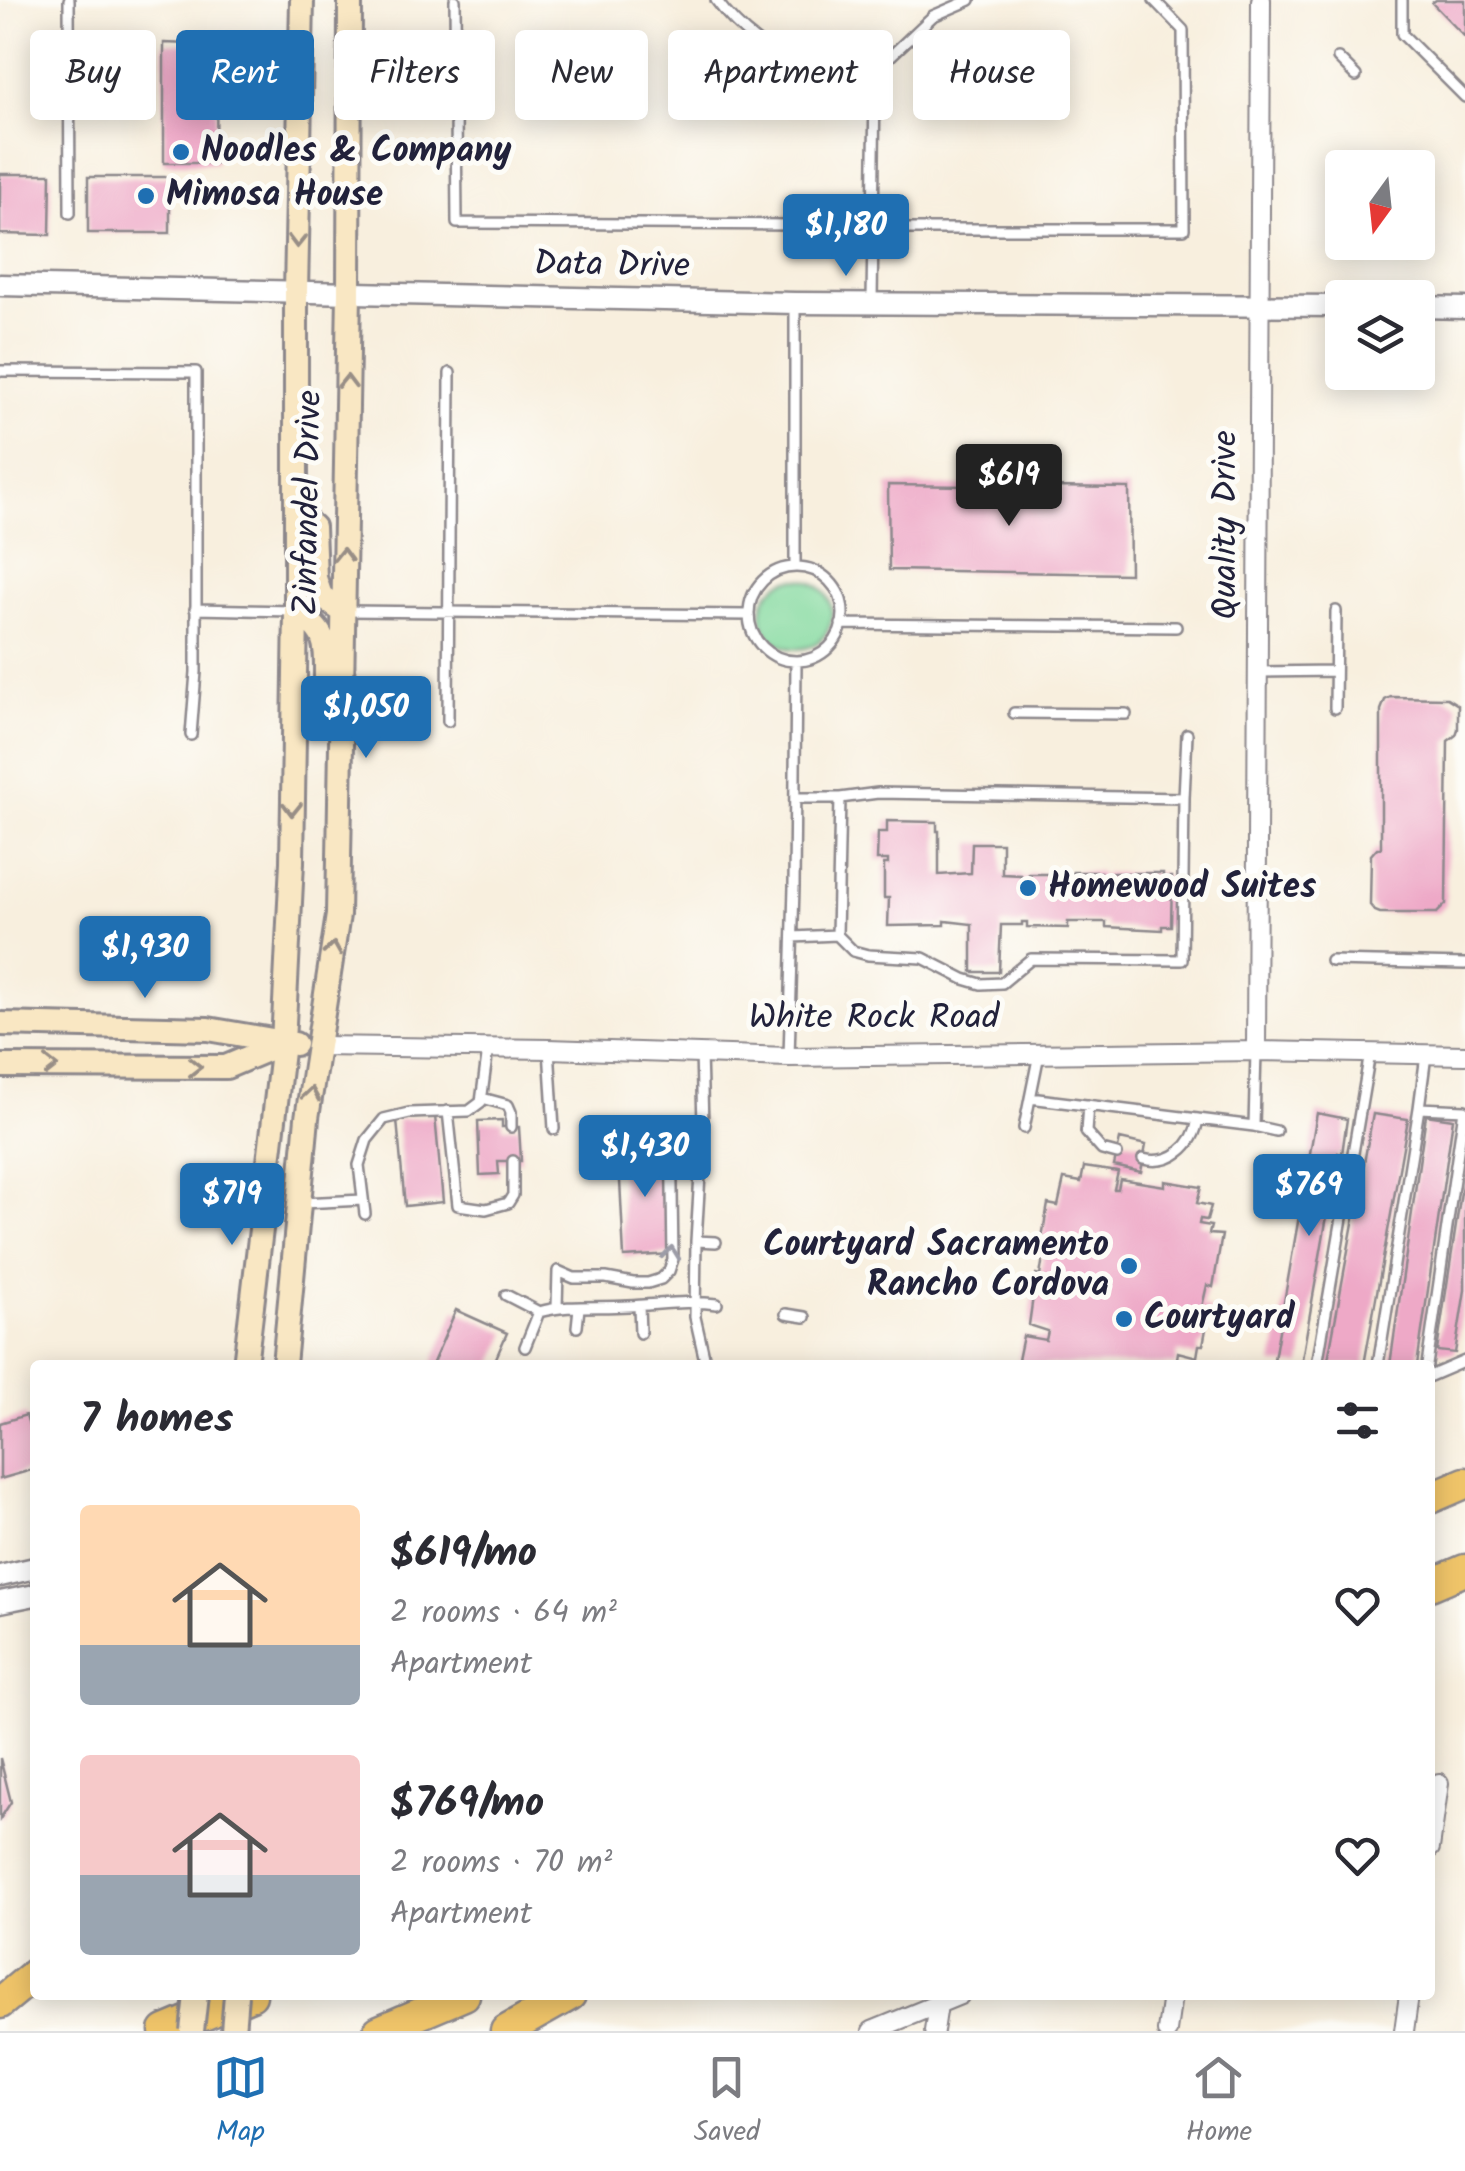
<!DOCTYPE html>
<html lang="en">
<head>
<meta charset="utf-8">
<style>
  body { margin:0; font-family:Kalam,sans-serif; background:#f2f2f3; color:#2b2b33; height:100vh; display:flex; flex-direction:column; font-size:38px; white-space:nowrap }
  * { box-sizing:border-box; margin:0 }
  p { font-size:32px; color:#7c7c81 }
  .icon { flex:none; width:55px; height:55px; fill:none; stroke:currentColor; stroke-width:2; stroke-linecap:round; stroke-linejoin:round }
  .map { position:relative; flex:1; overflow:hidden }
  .panel { position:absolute; left:30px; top:1360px; width:1405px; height:640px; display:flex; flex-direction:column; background:#fff; border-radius:10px; box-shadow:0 5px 25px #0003 }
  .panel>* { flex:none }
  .top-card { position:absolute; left:30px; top:30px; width:1405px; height:90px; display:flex; gap:20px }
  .needle { width:65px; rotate:195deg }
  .fabs { position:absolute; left:1325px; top:150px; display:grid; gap:20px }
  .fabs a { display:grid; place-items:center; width:110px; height:110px; border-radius:10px; background:#fff; box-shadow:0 5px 25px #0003; font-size:50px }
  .price { position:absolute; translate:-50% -85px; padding:0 22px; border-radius:10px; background:#1f6fb2; color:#fff; font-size:32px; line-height:65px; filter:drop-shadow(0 2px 5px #0008) }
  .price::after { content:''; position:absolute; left:50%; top:60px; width:30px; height:22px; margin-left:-15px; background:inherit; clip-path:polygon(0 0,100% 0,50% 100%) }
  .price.current { background:#222; color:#fff }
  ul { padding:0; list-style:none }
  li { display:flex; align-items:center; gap:30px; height:250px; padding:0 50px }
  li span { display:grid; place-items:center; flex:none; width:280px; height:200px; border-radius:10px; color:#555 }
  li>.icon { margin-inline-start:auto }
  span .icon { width:120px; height:120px; fill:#fffc; stroke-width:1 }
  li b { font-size:42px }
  h2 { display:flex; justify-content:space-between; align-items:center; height:120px; padding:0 50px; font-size:42px }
  .pill { padding:0 35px; border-radius:10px; background:#fff; box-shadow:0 5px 25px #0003; font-size:35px; line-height:90px }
  .pill.current { background:#1f6fb2; color:#fff }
  .menu { display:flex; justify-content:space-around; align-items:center; height:140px; border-top:2px solid #e1e1e2; background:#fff; font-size:28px; color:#7c7c81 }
  .menu a { display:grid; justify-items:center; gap:5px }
  .menu .current { color:#1f6fb2 }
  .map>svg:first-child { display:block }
  .green { fill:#82d99e; stroke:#527e6c; stroke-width:2.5 }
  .building { fill:#eea9c7 }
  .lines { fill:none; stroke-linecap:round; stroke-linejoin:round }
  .service-casing { stroke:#8d888c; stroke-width:14 }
  .minor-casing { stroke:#8d888c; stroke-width:22 }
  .tertiary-casing { stroke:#8d888c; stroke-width:25 }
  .secondary-casing { stroke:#8d888c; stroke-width:28 }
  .motorway-casing { stroke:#8d888c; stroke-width:35 }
  .service { stroke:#fff; stroke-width:9 }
  .minor { stroke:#fff; stroke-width:18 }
  .tertiary { stroke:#fff; stroke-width:20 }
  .secondary { stroke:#f9e7c3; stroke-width:22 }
  .motorway { stroke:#efc469; stroke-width:30 }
  .secondary-bridge-casing { stroke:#8d888c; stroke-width:28; stroke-linecap:butt }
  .secondary-bridge { stroke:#f9e7c3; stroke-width:22 }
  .oneway { stroke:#988e86 }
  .oneway2 { stroke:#9c9ca7 }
  .poi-dot { fill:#1f6fb2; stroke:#fdfcf7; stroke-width:4 }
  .labels { text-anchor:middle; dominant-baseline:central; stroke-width:10; stroke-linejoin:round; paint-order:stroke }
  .poi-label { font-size:35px; font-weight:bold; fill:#22223b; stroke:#fdfcf7; text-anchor:start }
  .street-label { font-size:35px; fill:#22223b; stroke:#fdfcf7 }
</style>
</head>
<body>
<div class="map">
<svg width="1465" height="2031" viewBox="0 0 1465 2031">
  <rect width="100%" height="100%" fill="#fdfcf7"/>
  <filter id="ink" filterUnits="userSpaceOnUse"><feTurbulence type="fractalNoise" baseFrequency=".01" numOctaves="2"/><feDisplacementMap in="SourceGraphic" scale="20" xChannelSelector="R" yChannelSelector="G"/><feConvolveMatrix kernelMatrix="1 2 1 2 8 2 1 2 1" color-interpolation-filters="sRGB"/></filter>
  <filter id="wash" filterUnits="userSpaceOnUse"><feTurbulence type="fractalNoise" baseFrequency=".0048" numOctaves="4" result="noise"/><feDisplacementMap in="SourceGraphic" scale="40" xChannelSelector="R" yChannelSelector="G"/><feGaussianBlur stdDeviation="2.25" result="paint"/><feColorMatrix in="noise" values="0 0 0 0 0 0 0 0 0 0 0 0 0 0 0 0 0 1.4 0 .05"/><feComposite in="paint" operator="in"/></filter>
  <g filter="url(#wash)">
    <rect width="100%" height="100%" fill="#f8efde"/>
    <path class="green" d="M762 614a35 35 0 1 1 70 0a35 35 0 1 1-70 0Z"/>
    <g id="blocks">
      <path class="building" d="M 1436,0 L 1465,0 L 1465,37 L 1432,3 Z
        M 164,43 L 217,45 L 216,163 L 164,163 Z
        M 0,174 L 51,174 L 50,235 L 0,234 Z
        M 88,177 L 170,177 L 170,233 L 88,233 Z
        M 888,485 L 1129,488 L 1130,574 L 889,570 Z
        M 1391,697 L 1447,698 L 1458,705 L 1458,729 L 1456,735 L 1448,741 L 1446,904 L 1437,913 L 1380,913 L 1375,911 L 1370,905 L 1371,855 L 1377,848 L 1381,848 L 1381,710 L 1385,700 Z
        M 887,821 L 937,822 L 937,831 L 939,831 L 939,875 L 971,873 L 972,843 L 1002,843 L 1002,874 L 1021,875 L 1021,878 L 1029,878 L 1029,874 L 1067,874 L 1066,877 L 1073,877 L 1073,872 L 1100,872 L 1099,876 L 1105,876 L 1105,873 L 1163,873 L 1163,877 L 1172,877 L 1171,926 L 1162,926 L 1162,930 L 1106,927 L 1106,922 L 1068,922 L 1068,928 L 1027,927 L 1027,922 L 1022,922 L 1022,925 L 1001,925 L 999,972 L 972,972 L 972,924 L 945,921 L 945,925 L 888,926 L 889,898 L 884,898 L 884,864 L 888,864 L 888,860 L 877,860 L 878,832 L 887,832 Z
        M 1317,1113 L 1347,1119 L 1342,1154 L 1338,1153 L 1301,1365 L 1273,1365 Z
        M 1373,1114 L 1408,1119 L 1364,1365 L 1327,1365 Z
        M 1426,1115 L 1453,1119 L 1417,1365 L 1390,1365 Z
        M 435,1116 L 443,1202 L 405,1206 L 397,1120 Z
        M 502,1120 L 502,1127 L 519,1127 L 521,1161 L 498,1161 L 499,1174 L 480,1175 L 478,1121 Z
        M 1120,1139 L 1146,1145 L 1141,1172 L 1114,1166 Z
        M 662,1141 L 663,1172 L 668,1171 L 672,1254 L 624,1257 L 618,1143 Z
        M 1084,1167 L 1118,1172 L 1114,1189 L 1118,1189 L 1120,1179 L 1165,1186 L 1165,1181 L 1201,1187 L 1197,1203 L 1211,1206 L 1207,1220 L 1200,1219 L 1199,1224 L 1211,1226 L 1209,1234 L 1222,1235 L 1213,1287 L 1207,1285 L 1202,1307 L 1210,1308 L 1203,1345 L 1199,1345 L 1197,1357 L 1178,1352 L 1176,1365 L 1021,1365 L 1022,1361 L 1018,1360 L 1023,1336 L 1046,1340 L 1048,1331 L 1029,1325 L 1036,1275 L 1040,1276 L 1043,1257 L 1039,1254 L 1048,1204 L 1058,1206 L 1064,1179 L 1081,1182 Z
        M 1463,1179 L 1465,1179 L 1465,1290 L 1455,1353 L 1437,1351 Z
        M 456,1310 L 507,1333 L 493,1365 L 432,1365 Z
        M 26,1415 L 35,1446 L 35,1469 L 0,1479 L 0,1423 Z
        M 0,1758 L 11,1802 L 0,1819 Z"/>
    </g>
  </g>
  <g filter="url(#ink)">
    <use href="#blocks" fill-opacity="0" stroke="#8d888c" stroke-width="2.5"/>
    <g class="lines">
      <g class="service-casing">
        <path id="service" d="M 69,0 L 70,213
          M 455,0 L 457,223 L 805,225
          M 716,0 C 737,29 773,60 810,66 C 832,70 858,66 880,66
          M 1402,0 L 1402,34 L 1465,97
          M 1338,58 L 1356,76
          M 874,229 L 1184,229 L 1183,30 L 1154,0
          M 872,301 L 875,88 L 880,66 L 933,16 L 970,0
          M 795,305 L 795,567
          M 0,371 L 196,372 L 196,672 L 191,735
          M749 614a47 47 0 1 1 94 0a47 47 0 1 1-94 0Z
          M 195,609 L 293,611
          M 346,611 L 749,615
          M 841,624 L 1176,627
          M 1258,672 L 1335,671
          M 1335,708 L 1336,611
          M 1014,713 L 1126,714
          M 448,721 L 450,373
          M 795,798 L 840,798
          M 837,935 L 853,951 L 868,955 L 923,958 L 964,979 L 981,984 L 1002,983 L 1031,959 L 1182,960 L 1184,798
          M 793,937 L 837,935 L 840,798 L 878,793 L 1184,798 L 1187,734
          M 1331,961 L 1465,964
          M 549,1049 L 554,1129
          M 701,1053 L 703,1125 L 696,1241 L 695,1317 L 706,1365
          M 1426,1055 L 1419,1108 L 1465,1110
          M 789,1057 L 794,887 L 796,662
          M 482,1098 L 508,1105 L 511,1112 L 511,1127
          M 1030,1098 L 1254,1126 L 1276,1131
          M 1088,1105 L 1086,1132 L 1102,1150 L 1117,1154
          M 448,1111 L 458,1205 L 486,1209 L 508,1203 L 513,1195 L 513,1161
          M 1254,1126 L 1256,1051
          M 1024,1128 L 1039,1054
          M 1143,1159 C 1171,1166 1194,1146 1198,1119
          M 302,1203 L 363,1200
          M 365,1214 L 359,1165 L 367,1140 L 384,1119 L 409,1113 L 469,1111 L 481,1102 L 488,1049
          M 696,1241 L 716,1242
          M 789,1246 L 809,1246
          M 506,1295 L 539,1312
          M 639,1306 L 640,1333
          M 557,1307 L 558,1271 L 574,1278 L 606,1278 L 633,1283 L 648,1283 L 661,1279 L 669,1271 L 673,1259 L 671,1122 L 703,1125
          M 786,1314 L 805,1317
          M 577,1327 L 579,1308
          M 525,1347 L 539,1312 C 567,1304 599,1308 628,1306 C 658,1305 687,1300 717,1304
          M 1317,1365 L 1370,1053
          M 1378,1365 L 1419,1108
          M 1427,1365 L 1464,1110
          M 1430,1376 L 1465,1361"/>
      </g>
      <g class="minor-casing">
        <path id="minor" d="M 318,1046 L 549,1049 L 789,1057 L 1256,1051 L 1465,1055
          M 1256,1051 L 1261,0
          M 1430,1848 L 1439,1783
          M 872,2031 L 960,1995
          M 934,2031 L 938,2005
          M 1167,2031 L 1172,1995
          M 1404,2031 L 1409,1995"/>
      </g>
      <g class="tertiary-casing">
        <path id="tertiary" d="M 0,285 L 795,303 L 1342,306
          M 1418,307 L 1465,308
          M 0,1576 L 35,1568
          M 0,1602 L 35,1595"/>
      </g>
      <g class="secondary-casing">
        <path id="secondary" d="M 296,512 L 313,527 L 315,578 L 321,596 L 342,611
          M 296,611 C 328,633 326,642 326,680
          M 0,1024 L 208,1029 L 295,1044
          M 0,1066 L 226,1067 L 283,1043
          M 245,1365 L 283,1043 L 292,862 L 296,611 L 296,292 L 302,0
          M 284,1365 L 307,1118 L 338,915 L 349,293 L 350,0"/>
      </g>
      <g class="motorway-casing">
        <path id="motorway" d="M 1430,1498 L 1465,1483
          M 1430,1585 L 1465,1570
          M 0,2003 L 35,1974
          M 165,2031 L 251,1995
          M 379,2031 L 464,1995
          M 506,2031 L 570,1995"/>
      </g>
      <use href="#service" class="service"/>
      <use href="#minor" class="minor"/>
      <use href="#tertiary" class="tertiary"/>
      <use href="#secondary" class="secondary"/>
      <use href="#motorway" class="motorway"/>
      <g class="secondary-bridge-casing">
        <path id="secondary-bridge" d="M 192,2031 L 196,1995
          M 233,2031 L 236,1995"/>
      </g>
      <use href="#secondary-bridge" class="secondary-bridge"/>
    </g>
    <defs><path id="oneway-chevron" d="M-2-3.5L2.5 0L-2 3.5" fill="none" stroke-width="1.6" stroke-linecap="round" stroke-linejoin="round" transform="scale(2.5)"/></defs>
    <g class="oneway">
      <use href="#oneway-chevron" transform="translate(297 241) rotate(91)"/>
      <use href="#oneway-chevron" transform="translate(347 382) rotate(-89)"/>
      <use href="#oneway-chevron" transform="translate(343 555) rotate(-89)"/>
      <use href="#oneway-chevron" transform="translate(292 809) rotate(91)"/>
      <use href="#oneway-chevron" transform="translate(333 949) rotate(-82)"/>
      <use href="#oneway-chevron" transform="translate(51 1066)"/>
      <use href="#oneway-chevron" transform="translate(195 1067)"/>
      <use href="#oneway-chevron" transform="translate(311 1094) rotate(-81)"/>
    </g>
    <use class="oneway2" href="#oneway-chevron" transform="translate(671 1253) rotate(-84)"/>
  </g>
  <g class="poi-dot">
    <circle cx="181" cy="152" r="10"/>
    <circle cx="146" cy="196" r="10"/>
    <circle cx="1028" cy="888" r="10"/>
    <circle cx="1129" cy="1266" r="10"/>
    <circle cx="1124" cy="1319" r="10"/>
  </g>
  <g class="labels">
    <g class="poi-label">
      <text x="201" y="152">Noodles &amp; Company</text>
      <text x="166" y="196">Mimosa House</text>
      <text x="1048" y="888">Homewood Suites</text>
      <text x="1109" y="1246" text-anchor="end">Courtyard Sacramento<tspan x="1109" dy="40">Rancho Cordova</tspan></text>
      <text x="1144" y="1319">Courtyard</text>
    </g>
    <g class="street-label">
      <text transform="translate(612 266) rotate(1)">Data Drive</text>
      <text transform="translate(309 503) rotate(-89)">Zinfandel Drive</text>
      <text transform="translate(1227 525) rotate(-90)">Quality Drive</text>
      <text x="874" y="1019">White Rock Road</text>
    </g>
  </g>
</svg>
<div class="fabs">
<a><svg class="needle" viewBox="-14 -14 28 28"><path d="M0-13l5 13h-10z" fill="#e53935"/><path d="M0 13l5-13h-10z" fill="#7c7c81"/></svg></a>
<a><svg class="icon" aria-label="layers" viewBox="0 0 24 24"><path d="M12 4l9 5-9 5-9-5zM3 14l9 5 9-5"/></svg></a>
</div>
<b class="price" style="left:846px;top:279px">$1,180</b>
<b class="price current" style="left:1009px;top:529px">$619</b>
<b class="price" style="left:366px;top:761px">$1,050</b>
<b class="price" style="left:145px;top:1001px">$1,930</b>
<b class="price" style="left:645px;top:1200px">$1,430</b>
<b class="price" style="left:1309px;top:1239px">$769</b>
<b class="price" style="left:232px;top:1248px">$719</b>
<div class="top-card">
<a class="pill">Buy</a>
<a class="pill current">Rent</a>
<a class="pill">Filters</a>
<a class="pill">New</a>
<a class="pill">Apartment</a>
<a class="pill">House</a>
</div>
<section class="panel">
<h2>7 homes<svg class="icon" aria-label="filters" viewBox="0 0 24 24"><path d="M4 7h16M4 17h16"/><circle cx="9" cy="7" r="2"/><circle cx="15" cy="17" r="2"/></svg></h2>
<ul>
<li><span style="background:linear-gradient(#ffd9b3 70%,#9aa5b1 0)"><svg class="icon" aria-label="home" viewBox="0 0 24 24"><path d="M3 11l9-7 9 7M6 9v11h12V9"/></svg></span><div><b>$619/mo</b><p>2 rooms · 64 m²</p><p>Apartment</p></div><svg class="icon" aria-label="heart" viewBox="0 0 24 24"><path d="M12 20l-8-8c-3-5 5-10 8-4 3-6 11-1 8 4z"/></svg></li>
<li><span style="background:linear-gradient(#f6c9c9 60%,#9aa5b1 0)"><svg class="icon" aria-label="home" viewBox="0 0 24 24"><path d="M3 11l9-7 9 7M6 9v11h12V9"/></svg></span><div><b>$769/mo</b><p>2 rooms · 70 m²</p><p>Apartment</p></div><svg class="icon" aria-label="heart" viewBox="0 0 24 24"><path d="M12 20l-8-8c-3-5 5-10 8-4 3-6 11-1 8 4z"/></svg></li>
</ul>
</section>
</div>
<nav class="menu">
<a class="current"><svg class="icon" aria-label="map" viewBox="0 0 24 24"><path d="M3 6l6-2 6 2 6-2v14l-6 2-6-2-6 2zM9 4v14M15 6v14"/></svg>Map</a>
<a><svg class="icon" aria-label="saved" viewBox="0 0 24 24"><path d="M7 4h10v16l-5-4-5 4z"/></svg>Saved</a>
<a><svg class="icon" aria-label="home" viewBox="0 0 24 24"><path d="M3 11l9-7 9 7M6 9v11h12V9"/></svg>Home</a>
</nav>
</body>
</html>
